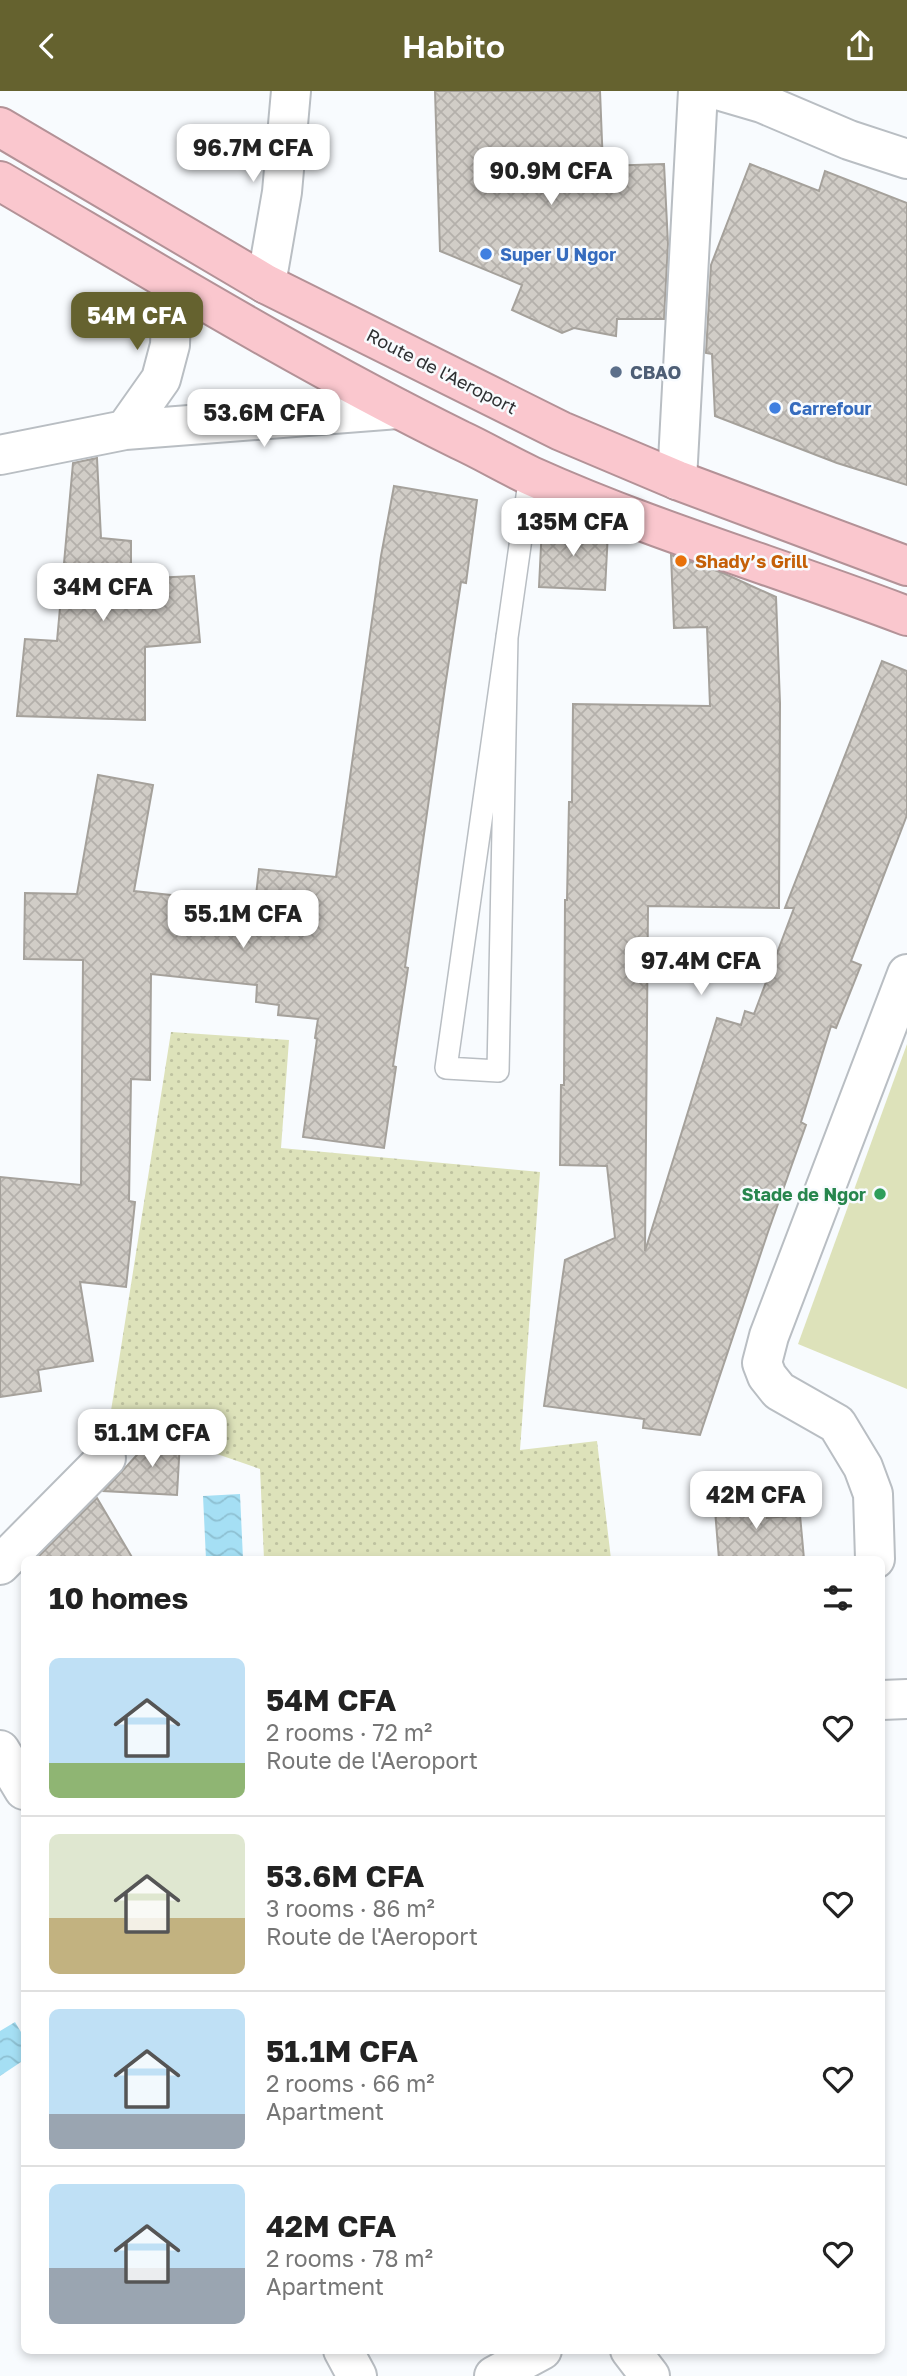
<!DOCTYPE html>
<html lang="en">
<head>
<meta charset="utf-8">
<style>
  body { margin:0; font-family:"Golos Text",sans-serif; background:#f6f6f6; color:#222; height:100vh; display:flex; flex-direction:column; font-size:26px; white-space:nowrap }
  * { box-sizing:border-box; margin:0 }
  p { font-size:23px; color:#767676 }
  .icon { flex:none; width:38px; height:38px; fill:none; stroke:currentColor; stroke-width:2; stroke-linecap:round; stroke-linejoin:round }
  .map { position:relative; flex:1; overflow:hidden }
  .details { position:absolute; left:21px; top:1465px; width:864px; height:798px; display:flex; flex-direction:column; background:#fff; border-radius:10px; box-shadow:0 4px 10px #0003 }
  .details>* { flex:none }
  .price { position:absolute; translate:-50% -60px; padding:0 16px; border-radius:14px; background:#fff; color:#222; font-size:23px; line-height:46px; filter:drop-shadow(0 2px 4px #0008) }
  .price::after { content:''; position:absolute; left:50%; top:42px; width:21px; height:16px; margin-left:-10px; background:inherit; clip-path:polygon(0 0,100% 0,50% 100%) }
  .price.current { background:#65622f; color:#fff }
  ul { padding:0; list-style:none }
  li { display:flex; align-items:center; gap:21px; height:175px; padding:0 28px }
  li+li { border-top:2px solid #e0e0e0 }
  li span { display:grid; place-items:center; flex:none; width:196px; height:140px; border-radius:10px; color:#555 }
  li>.icon { margin-inline-start:auto }
  span .icon { width:84px; height:84px; fill:#fffc; stroke-width:1 }
  li b { font-size:30px }
  h2 { display:flex; justify-content:space-between; align-items:center; height:84px; padding:0 28px; font-size:30px }
  header { display:flex; justify-content:space-between; align-items:center; height:91px; padding:0 28px; background:#65622f; color:#fff; font-size:32px; font-weight:600 }
  .map>svg:first-child { display:block }
  .grass { fill:url(#grass-dots) }
  .pitch { fill:#dde2ba }
  .water { fill:url(#water-waves) }
  .building { fill:url(#building-cross-hatch); stroke:#a5a19b; stroke-width:2 }
  .lines { fill:none; stroke-linecap:round; stroke-linejoin:round }
  .lane-casing { stroke:#b9bec3; stroke-width:24 }
  .street-casing { stroke:#b9bec3; stroke-width:42 }
  .highway-casing { stroke:#b39297; stroke-width:42 }
  .lane { stroke:#fff; stroke-width:21 }
  .street { stroke:#fff; stroke-width:38 }
  .highway { stroke:#fac7ce; stroke-width:38 }
  .shop-dot { fill:#3f7fe0; stroke:#f8fbfe; stroke-width:2.5 }
  .service-dot { fill:#5c6f8a; stroke:#f8fbfe; stroke-width:2.5 }
  .food-dot { fill:#e8710a; stroke:#f8fbfe; stroke-width:2.5 }
  .leisure-dot { fill:#2e9e5b; stroke:#f8fbfe; stroke-width:2.5 }
  .labels { text-anchor:middle; dominant-baseline:central; stroke-width:5; stroke-linejoin:round; paint-order:stroke }
  .shop-label { font-size:18px; font-weight:bold; fill:#366cbe; stroke:#f8fbfe; text-anchor:start }
  .street-label { font-size:18px; fill:#2e3032; stroke:#f8fbfe }
  .service-label { font-size:18px; font-weight:bold; fill:#4e5e75; stroke:#f8fbfe; text-anchor:start }
  .food-label { font-size:18px; font-weight:bold; fill:#c56008; stroke:#f8fbfe; text-anchor:start }
  .leisure-label { font-size:18px; font-weight:bold; fill:#27864d; stroke:#f8fbfe; text-anchor:end }
</style>
</head>
<body>
<header><svg class="icon" aria-label="back" viewBox="0 0 24 24"><path d="M15 5l-7 7 7 7"/></svg>Habito<svg class="icon" aria-label="share" viewBox="0 0 24 24"><path d="M12 15V3M7 8l5-5 5 5M5 13v7h14v-7"/></svg></header>
<div class="map">
<svg width="907" height="2285" viewBox="0 0 907 2285">
  <defs>
    <pattern id="grass-dots" width="8" height="8" patternUnits="userSpaceOnUse" patternTransform="scale(1.75)"><rect width="8" height="8" fill="#dde2ba"/><path d="M2 2h.1M6 6h.1" fill="none" stroke="#bec2a0" stroke-width="1.8" stroke-linecap="round"/></pattern>
    <pattern id="water-waves" width="16" height="10" patternUnits="userSpaceOnUse" patternTransform="scale(1.75)"><rect width="16" height="10" fill="#a5dff4"/><path d="M0 5q4-4 8 0t8 0" fill="none" stroke="#8ec0d2"/></pattern>
    <pattern id="building-cross-hatch" width="8" height="8" patternUnits="userSpaceOnUse" patternTransform="scale(1.75)"><rect width="8" height="8" fill="#d1cdc7"/><path d="M0 0l8 8M0 8l8-8" fill="none" stroke="#b4b0ab"/></pattern>
  </defs>
  <rect width="100%" height="100%" fill="#f8fbfe"/>
  <path class="grass" d="M 171,941 L 289,949 L 281,1057 L 540,1081 L 520,1359 L 597,1350 L 611,1468 L 264,1468 L 260,1378 L 110,1326 Z"/>
  <path class="pitch" d="M 907,953 L 907,1298 L 798,1253 Z"/>
  <path class="water" d="M 240,1403 L 243,1468 L 206,1468 L 203,1405 Z
    M 15,1931 L 24,1946 L 24,1969 L 0,1985 L 0,1940 Z"/>
  <path class="building" d="M 435,0 L 600,0 L 603,75 L 664,73 L 668,153 L 664,228 L 617,228 L 616,245 L 574,237 L 562,242 L 512,219 L 522,194 L 440,160 Z
    M 750,73 L 819,100 L 825,80 L 907,112 L 907,394 L 837,372 L 715,325 L 712,263 L 706,262 L 711,174 Z
    M 97,367 L 101,447 L 131,450 L 131,488 L 194,485 L 200,551 L 145,556 L 145,629 L 17,625 L 25,548 L 57,550 L 73,372 Z
    M 394,395 L 477,409 L 466,492 L 461,491 L 445,596 L 405,876 L 408,877 L 393,975 L 396,976 L 384,1057 L 303,1046 L 317,948 L 315,947 L 318,928 L 278,924 L 279,914 L 256,911 L 257,894 L 151,883 L 150,989 L 131,988 L 129,1110 L 135,1111 L 126,1196 L 80,1191 L 93,1270 L 38,1279 L 41,1300 L 0,1306 L 0,1086 L 81,1094 L 83,869 L 24,868 L 25,802 L 77,803 L 98,684 L 153,694 L 134,800 L 255,813 L 259,778 L 336,786 L 381,465 Z
    M 542,435 L 599,437 L 608,441 L 605,499 L 539,496 Z
    M 671,464 L 723,482 L 776,506 L 780,612 L 779,817 L 648,815 L 645,1160 L 717,927 L 741,934 L 745,920 L 754,923 L 794,817 L 785,817 L 882,570 L 907,580 L 907,724 L 851,870 L 861,874 L 836,937 L 831,935 L 801,1031 L 806,1034 L 768,1141 L 700,1344 L 643,1337 L 644,1328 L 544,1315 L 565,1169 L 615,1147 L 607,1075 L 560,1074 L 561,994 L 564,994 L 565,809 L 567,809 L 569,711 L 572,711 L 573,613 L 710,615 L 707,536 L 674,537 Z
    M 157,1342 L 180,1350 L 177,1404 L 104,1400 Z
    M 766,1403 L 767,1427 L 800,1424 L 804,1468 L 719,1468 L 714,1407 Z
    M 97,1407 L 133,1468 L 36,1468 Z"/>
  <g class="lines">
    <g class="lane-casing">
      <path id="lane" d="M 507,545 L 498,980 L 446,977 L 530,384"/>
    </g>
    <g class="street-casing">
      <path id="street" d="M 721,0 L 762,12 L 849,49 L 907,68
        M 266,193 L 282,101 L 291,0
        M 125,339 L 161,288 L 170,254 L 172,192
        M 0,364 L 125,339 L 398,318
        M 677,389 L 698,0
        M 875,1468 L 873,1403 L 863,1376 L 837,1333 L 779,1300 L 767,1285 L 762,1272 L 769,1245 L 907,883
        M 0,1474 L 106,1367
        M 882,1609 L 907,1608
        M 0,1659 L 24,1699
        M 343,2259 L 357,2285
        M 630,2259 L 650,2285
        M 494,2285 L 542,2259"/>
    </g>
    <g class="highway-casing">
      <path id="highway" d="M 0,36 L 266,193 L 561,340 L 677,389 L 907,475
        M 0,90 C 152,179 302,271 460,349 C 484,360 507,374 531,385 C 653,440 782,477 907,525"/>
    </g>
    <use href="#lane" class="lane"/>
    <use href="#street" class="street"/>
    <use href="#highway" class="highway"/>
  </g>
  <g class="shop-dot">
    <circle cx="486" cy="163" r="7"/>
    <circle cx="775" cy="317" r="7"/>
  </g>
  <circle class="service-dot" cx="616" cy="281" r="7"/>
  <circle class="food-dot" cx="681" cy="470" r="7"/>
  <circle class="leisure-dot" cx="880" cy="1103" r="7"/>
  <g class="labels">
    <g class="shop-label">
      <text x="500" y="163">Super U Ngor</text>
      <text x="789" y="317">Carrefour</text>
    </g>
    <g class="street-label">
      <text transform="translate(442 280) rotate(27)">Route de l'Aeroport</text>
    </g>
    <g class="service-label">
      <text x="630" y="281">CBAO</text>
    </g>
    <g class="food-label">
      <text x="695" y="470">Shady’s Grill</text>
    </g>
    <g class="leisure-label">
      <text x="866" y="1103">Stade de Ngor</text>
    </g>
  </g>
</svg>
<b class="price" style="left:253px;top:93px">96.7M CFA</b>
<b class="price" style="left:551px;top:116px">90.9M CFA</b>
<b class="price current" style="left:137px;top:261px">54M CFA</b>
<b class="price" style="left:264px;top:358px">53.6M CFA</b>
<b class="price" style="left:573px;top:467px">135M CFA</b>
<b class="price" style="left:103px;top:532px">34M CFA</b>
<b class="price" style="left:243px;top:859px">55.1M CFA</b>
<b class="price" style="left:701px;top:906px">97.4M CFA</b>
<b class="price" style="left:152px;top:1378px">51.1M CFA</b>
<b class="price" style="left:756px;top:1440px">42M CFA</b>
<section class="details">
<h2>10 homes<svg class="icon" aria-label="filters" viewBox="0 0 24 24"><path d="M4 7h16M4 17h16"/><circle cx="9" cy="7" r="2"/><circle cx="15" cy="17" r="2"/></svg></h2>
<ul>
<li><span style="background:linear-gradient(#bfe0f5 75%,#8fb573 0)"><svg class="icon" aria-label="home" viewBox="0 0 24 24"><path d="M3 11l9-7 9 7M6 9v11h12V9"/></svg></span><div><b>54M CFA</b><p>2 rooms · 72 m²</p><p>Route de l'Aeroport</p></div><svg class="icon" aria-label="heart" viewBox="0 0 24 24"><path d="M12 20l-8-8c-3-5 5-10 8-4 3-6 11-1 8 4z"/></svg></li>
<li><span style="background:linear-gradient(#dfe7d0 60%,#c2b280 0)"><svg class="icon" aria-label="home" viewBox="0 0 24 24"><path d="M3 11l9-7 9 7M6 9v11h12V9"/></svg></span><div><b>53.6M CFA</b><p>3 rooms · 86 m²</p><p>Route de l'Aeroport</p></div><svg class="icon" aria-label="heart" viewBox="0 0 24 24"><path d="M12 20l-8-8c-3-5 5-10 8-4 3-6 11-1 8 4z"/></svg></li>
<li><span style="background:linear-gradient(#bfe0f5 75%,#9aa5b1 0)"><svg class="icon" aria-label="home" viewBox="0 0 24 24"><path d="M3 11l9-7 9 7M6 9v11h12V9"/></svg></span><div><b>51.1M CFA</b><p>2 rooms · 66 m²</p><p>Apartment</p></div><svg class="icon" aria-label="heart" viewBox="0 0 24 24"><path d="M12 20l-8-8c-3-5 5-10 8-4 3-6 11-1 8 4z"/></svg></li>
<li><span style="background:linear-gradient(#bfe0f5 60%,#9aa5b1 0)"><svg class="icon" aria-label="home" viewBox="0 0 24 24"><path d="M3 11l9-7 9 7M6 9v11h12V9"/></svg></span><div><b>42M CFA</b><p>2 rooms · 78 m²</p><p>Apartment</p></div><svg class="icon" aria-label="heart" viewBox="0 0 24 24"><path d="M12 20l-8-8c-3-5 5-10 8-4 3-6 11-1 8 4z"/></svg></li>
</ul>
</section>
</div>
</body>
</html>
